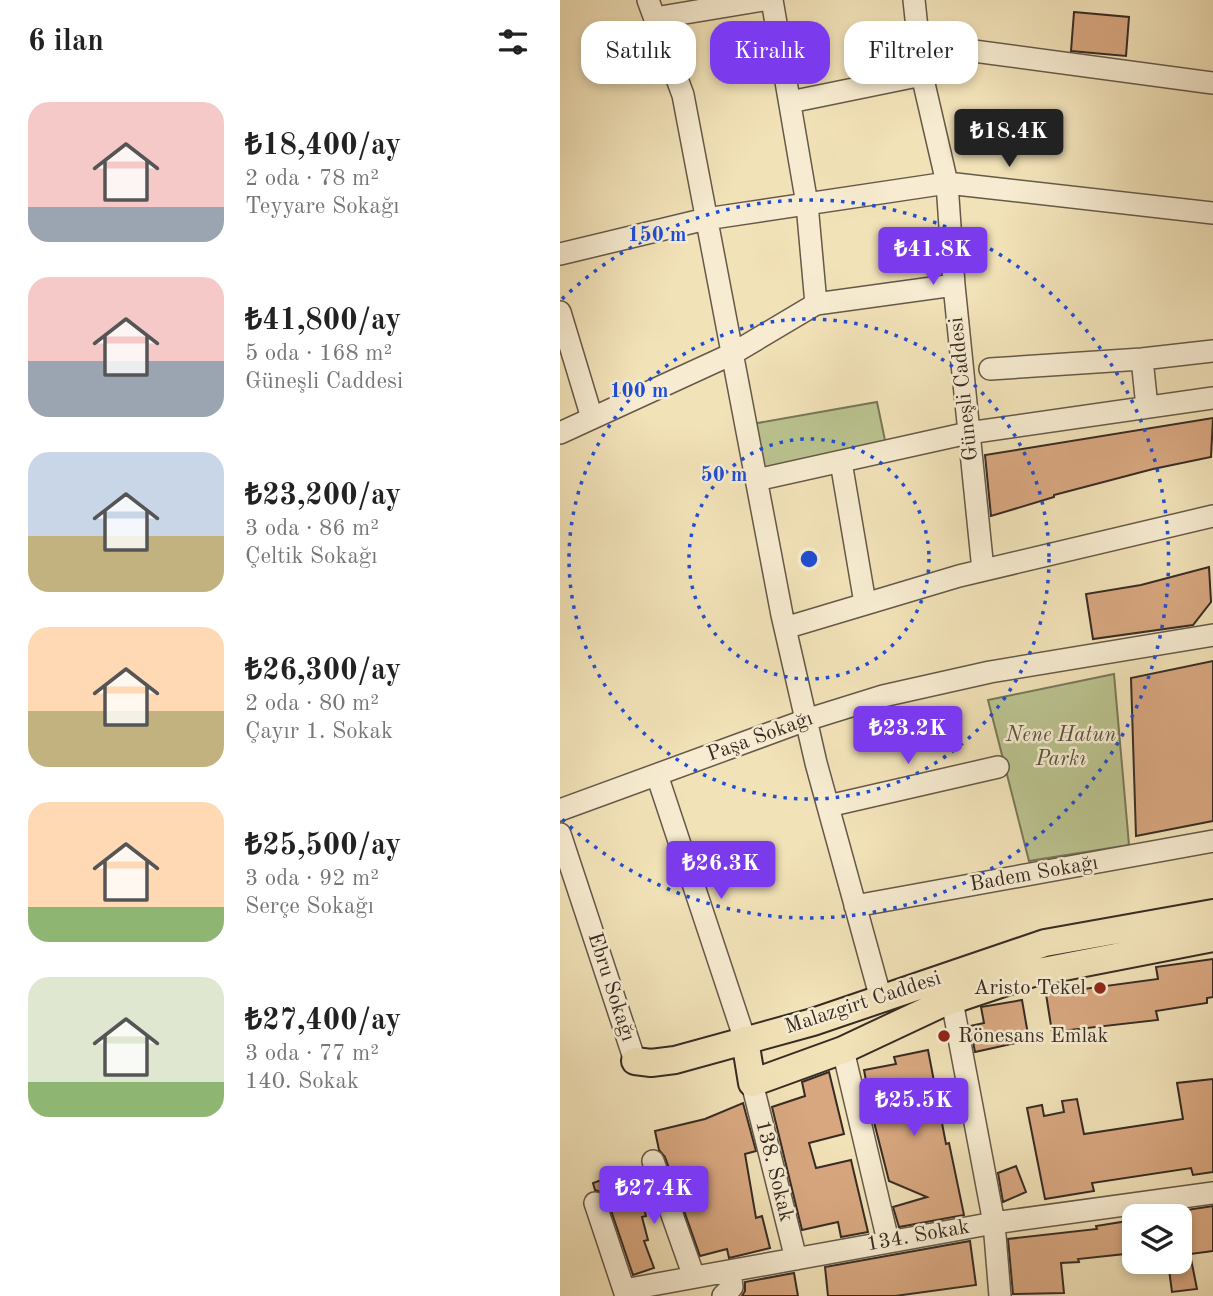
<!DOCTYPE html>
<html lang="tr">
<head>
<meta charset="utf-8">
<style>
  body { margin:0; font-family:"Old Standard TT",serif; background:#f6f6f6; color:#222; height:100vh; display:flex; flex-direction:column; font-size:26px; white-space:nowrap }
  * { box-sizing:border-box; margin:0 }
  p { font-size:23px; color:#767676 }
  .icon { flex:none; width:38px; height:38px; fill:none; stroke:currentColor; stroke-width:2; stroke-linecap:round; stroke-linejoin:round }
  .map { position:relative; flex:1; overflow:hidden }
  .details { display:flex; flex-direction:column; background:#fff; width:560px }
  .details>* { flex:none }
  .guide { position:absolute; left:21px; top:21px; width:527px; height:63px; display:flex; gap:14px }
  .tools { position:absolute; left:562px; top:1204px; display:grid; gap:14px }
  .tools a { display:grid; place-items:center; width:70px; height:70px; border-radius:14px; background:#fff; box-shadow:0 4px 10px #0003; font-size:35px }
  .price { position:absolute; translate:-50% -60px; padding:0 16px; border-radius:7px; background:#7c3aed; color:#fff; font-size:23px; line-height:46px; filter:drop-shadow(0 2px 4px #0008) }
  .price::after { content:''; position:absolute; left:50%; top:42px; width:21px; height:16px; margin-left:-10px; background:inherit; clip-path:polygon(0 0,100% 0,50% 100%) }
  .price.active { background:#222; color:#fff }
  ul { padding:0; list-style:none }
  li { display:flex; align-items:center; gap:21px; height:175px; padding:0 28px }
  li span { display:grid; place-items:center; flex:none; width:196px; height:140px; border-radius:21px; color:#555 }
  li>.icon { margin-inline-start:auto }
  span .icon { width:84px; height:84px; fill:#fffc; stroke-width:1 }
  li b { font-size:30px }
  h2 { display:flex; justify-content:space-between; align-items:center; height:84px; padding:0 28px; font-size:30px }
  .tag { padding:0 24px; border-radius:21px; background:#fff; box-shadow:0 4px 10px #0003; font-size:24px; line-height:63px }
  .tag.active { background:#7c3aed; color:#fff }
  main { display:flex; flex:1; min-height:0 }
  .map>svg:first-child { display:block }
  .green { fill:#bac38f; stroke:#78775a; stroke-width:2 }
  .building { fill:#d8a780; stroke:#362b24; stroke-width:2 }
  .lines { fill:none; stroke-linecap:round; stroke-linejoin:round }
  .minor-casing { stroke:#655949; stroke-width:24 }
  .major-casing { stroke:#362b24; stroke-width:30 }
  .minor { stroke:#f7ecd1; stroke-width:21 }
  .major { stroke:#f2e2b8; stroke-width:26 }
  .ring { fill:none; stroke:#1d4ed8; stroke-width:3.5; stroke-dasharray:3.5 7 }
  .poi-dot { fill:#8f2418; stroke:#f7ecd1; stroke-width:2.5 }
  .labels { text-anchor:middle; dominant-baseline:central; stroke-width:5; stroke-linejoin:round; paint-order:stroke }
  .street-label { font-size:21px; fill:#362b24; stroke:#f7ecd1 }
  .park-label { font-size:21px; font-style:italic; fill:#57513f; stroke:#f7ecd1 }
  .poi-label { font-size:21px; fill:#362b24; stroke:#f7ecd1; text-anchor:end }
  .centre { fill:#1d4ed8; stroke:#f7ecd1; stroke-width:3.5 }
  .ring-label { font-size:21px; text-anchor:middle; font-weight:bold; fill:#1d4ed8; stroke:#f7ecd1; stroke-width:5; stroke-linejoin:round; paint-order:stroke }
</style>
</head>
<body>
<main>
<section class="details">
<h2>6 ilan<svg class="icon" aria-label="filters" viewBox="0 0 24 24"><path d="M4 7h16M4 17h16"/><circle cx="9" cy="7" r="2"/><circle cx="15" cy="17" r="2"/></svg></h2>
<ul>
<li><span style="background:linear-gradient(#f6c9c9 75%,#9aa5b1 0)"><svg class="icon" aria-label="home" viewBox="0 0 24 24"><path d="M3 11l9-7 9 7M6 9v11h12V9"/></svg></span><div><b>₺18,400/ay</b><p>2 oda · 78 m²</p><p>Teyyare Sokağı</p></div></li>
<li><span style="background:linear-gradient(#f6c9c9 60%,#9aa5b1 0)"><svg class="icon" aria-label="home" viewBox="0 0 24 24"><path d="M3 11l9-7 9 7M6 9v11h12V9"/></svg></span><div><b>₺41,800/ay</b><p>5 oda · 168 m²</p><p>Güneşli Caddesi</p></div></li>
<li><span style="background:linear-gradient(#c9d6e8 60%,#c2b280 0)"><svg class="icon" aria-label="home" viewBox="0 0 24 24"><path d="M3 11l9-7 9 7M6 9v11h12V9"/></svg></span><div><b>₺23,200/ay</b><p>3 oda · 86 m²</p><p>Çeltik Sokağı</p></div></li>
<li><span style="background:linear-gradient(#ffd9b3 60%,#c2b280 0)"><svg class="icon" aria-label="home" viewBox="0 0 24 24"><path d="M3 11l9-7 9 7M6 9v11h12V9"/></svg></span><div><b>₺26,300/ay</b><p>2 oda · 80 m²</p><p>Çayır 1. Sokak</p></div></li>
<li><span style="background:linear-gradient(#ffd9b3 75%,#8fb573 0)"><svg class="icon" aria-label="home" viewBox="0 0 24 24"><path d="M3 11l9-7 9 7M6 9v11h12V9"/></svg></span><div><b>₺25,500/ay</b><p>3 oda · 92 m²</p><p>Serçe Sokağı</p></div></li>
<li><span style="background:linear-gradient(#dfe7d0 75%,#8fb573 0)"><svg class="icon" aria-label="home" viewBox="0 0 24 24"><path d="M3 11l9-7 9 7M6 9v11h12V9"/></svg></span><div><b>₺27,400/ay</b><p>3 oda · 77 m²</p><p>140. Sokak</p></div></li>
</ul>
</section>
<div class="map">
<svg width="653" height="1296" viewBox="0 0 653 1296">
  <rect width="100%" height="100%" fill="#f2e2b8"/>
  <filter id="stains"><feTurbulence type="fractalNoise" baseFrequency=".00286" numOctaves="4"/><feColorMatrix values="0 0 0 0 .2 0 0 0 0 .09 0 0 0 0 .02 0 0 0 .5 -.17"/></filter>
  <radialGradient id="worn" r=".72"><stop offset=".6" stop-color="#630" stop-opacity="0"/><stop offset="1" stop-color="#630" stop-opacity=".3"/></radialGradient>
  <path class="green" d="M 317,402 L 326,445 L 205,471 L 192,424 Z
    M 554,674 L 569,845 L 469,861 L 428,700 Z"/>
  <path class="building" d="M 514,12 L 569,17 L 566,56 L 511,51 Z
    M 653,418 L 651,457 L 593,469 L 494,495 L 494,497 L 431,516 L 425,455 Z
    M 649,567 L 651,602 L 633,625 L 533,639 L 526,594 L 581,585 Z
    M 653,661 L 653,821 L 576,836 L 571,678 Z
    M 653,959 L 653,997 L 647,998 L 647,1003 L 596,1011 L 598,1020 L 492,1032 L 486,994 L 598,979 L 596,967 Z
    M 462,1000 L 469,1040 L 415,1052 L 410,1026 L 424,1023 L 421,1007 Z
    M 368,1050 L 386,1144 L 389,1143 L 404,1215 L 339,1227 L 333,1207 L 367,1197 L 329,1181 L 313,1118 L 304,1070 L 336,1064 L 334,1057 Z
    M 269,1072 L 284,1134 L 249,1143 L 256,1168 L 291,1160 L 308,1232 L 281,1237 L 278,1222 L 242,1230 L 212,1107 L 245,1096 L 242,1082 Z
    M 653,1079 L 653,1172 L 633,1175 L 631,1168 L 532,1183 L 534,1191 L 485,1199 L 467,1108 L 482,1105 L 484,1116 L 504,1112 L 502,1101 L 517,1099 L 524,1134 L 623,1119 L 617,1083 Z
    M 183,1103 L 196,1151 L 185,1154 L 196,1218 L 202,1216 L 210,1248 L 169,1258 L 167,1249 L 140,1256 L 105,1157 L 99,1150 L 95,1131 L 145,1119 Z
    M 456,1166 L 466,1192 L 443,1202 L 438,1173 Z
    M 74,1168 L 86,1216 L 82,1217 L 88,1240 L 84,1241 L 94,1268 L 73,1275 L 47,1199 L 43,1193 L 35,1190 L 33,1183 Z
    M 653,1206 L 653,1251 L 630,1254 L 637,1289 L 612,1292 L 608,1262 L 620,1262 L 620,1211 Z
    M 574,1220 L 574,1253 L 518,1259 L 519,1262 L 501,1263 L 504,1293 L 453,1294 L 448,1239 L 537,1229 L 536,1226 Z
    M 410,1241 L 416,1285 L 335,1296 L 268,1296 L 265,1267 Z
    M 234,1273 L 238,1296 L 182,1296 L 185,1291 L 185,1282 Z"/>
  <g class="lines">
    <g class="minor-casing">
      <path id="minor" d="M 88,0 L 123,95 L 222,615 L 256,763 L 321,999
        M 212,0 L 247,204 L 256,304
        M 354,0 L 362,75 L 387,183 L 394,285 L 423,570
        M 95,18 L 203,0
        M 361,44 L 653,83
        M 230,102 L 362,75
        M 0,254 L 146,219 L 387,183 L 653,213
        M 0,312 L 32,418
        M 582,359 L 587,407
        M 430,369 L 582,359 L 653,351
        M 0,433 L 172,354 L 256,304 L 394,285
        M 281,462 L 305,603
        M 196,480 L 408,433 L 653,398
        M 225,628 L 399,576 L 653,516
        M 97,775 L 185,1040
        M 268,806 L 438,767
        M 0,810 L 246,720 L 323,696 L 430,672 L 653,635
        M 0,834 L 75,1061
        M 295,906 L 653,841
        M 392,1001 L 434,1223 L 440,1296
        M 283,1050 L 328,1241
        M 192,1083 L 236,1259
        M 93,1161 L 134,1277
        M 35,1203 L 66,1296
        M 64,1290 L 434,1223 L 653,1193
        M 163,1296 L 172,1287 L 170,1271"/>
    </g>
    <g class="major-casing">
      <path id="major" d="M 185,1040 L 192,1083 L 283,1050 L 381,1004 L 473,973 L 653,938
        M 75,1061 L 91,1063 L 115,1060 L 253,1022 L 485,943 L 653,913"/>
    </g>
    <use href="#minor" class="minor"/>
    <use href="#major" class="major"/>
  </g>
  <g class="ring">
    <circle cx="249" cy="559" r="120"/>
    <circle cx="249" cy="559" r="240"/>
    <path d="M2 299A359 359 0 1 1 2 819"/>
  </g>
  <g class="poi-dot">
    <circle cx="540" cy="988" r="7"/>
    <circle cx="384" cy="1036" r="7"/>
  </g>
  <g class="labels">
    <g class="street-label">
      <text transform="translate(404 389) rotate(-96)">Güneşli Caddesi</text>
      <text transform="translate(200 737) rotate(-20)">Paşa Sokağı</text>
      <text transform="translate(474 874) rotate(-10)">Badem Sokağı</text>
      <text transform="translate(51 987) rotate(72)">Ebru Sokağı</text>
      <text transform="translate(303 1003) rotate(-18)">Malazgirt Caddesi</text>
      <text transform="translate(214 1171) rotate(76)">138. Sokak</text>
      <text transform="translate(358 1236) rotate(-10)">134. Sokak</text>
    </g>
    <g class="park-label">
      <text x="501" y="735">Nene Hatun<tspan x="501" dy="24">Parkı</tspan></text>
    </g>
    <g class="poi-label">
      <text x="526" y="988">Aristo Tekel</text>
      <text x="398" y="1036" text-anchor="start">Rönesans Emlak</text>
    </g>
  </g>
  <circle cx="249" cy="559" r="10" class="centre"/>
  <g class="ring-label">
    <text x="97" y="241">150 m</text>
    <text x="79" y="397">100 m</text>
    <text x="164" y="481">50 m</text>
  </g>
  <rect width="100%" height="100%" filter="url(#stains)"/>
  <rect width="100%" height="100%" fill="url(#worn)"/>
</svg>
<div class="tools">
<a><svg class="icon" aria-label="layers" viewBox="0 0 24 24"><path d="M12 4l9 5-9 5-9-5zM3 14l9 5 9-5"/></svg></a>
</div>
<b class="price active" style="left:449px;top:169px">₺18.4K</b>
<b class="price" style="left:373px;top:287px">₺41.8K</b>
<b class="price" style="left:348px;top:766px">₺23.2K</b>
<b class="price" style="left:161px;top:901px">₺26.3K</b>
<b class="price" style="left:354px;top:1138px">₺25.5K</b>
<b class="price" style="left:94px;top:1226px">₺27.4K</b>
<div class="guide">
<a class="tag">Satılık</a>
<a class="tag active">Kiralık</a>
<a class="tag">Filtreler</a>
</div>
</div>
</main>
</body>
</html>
